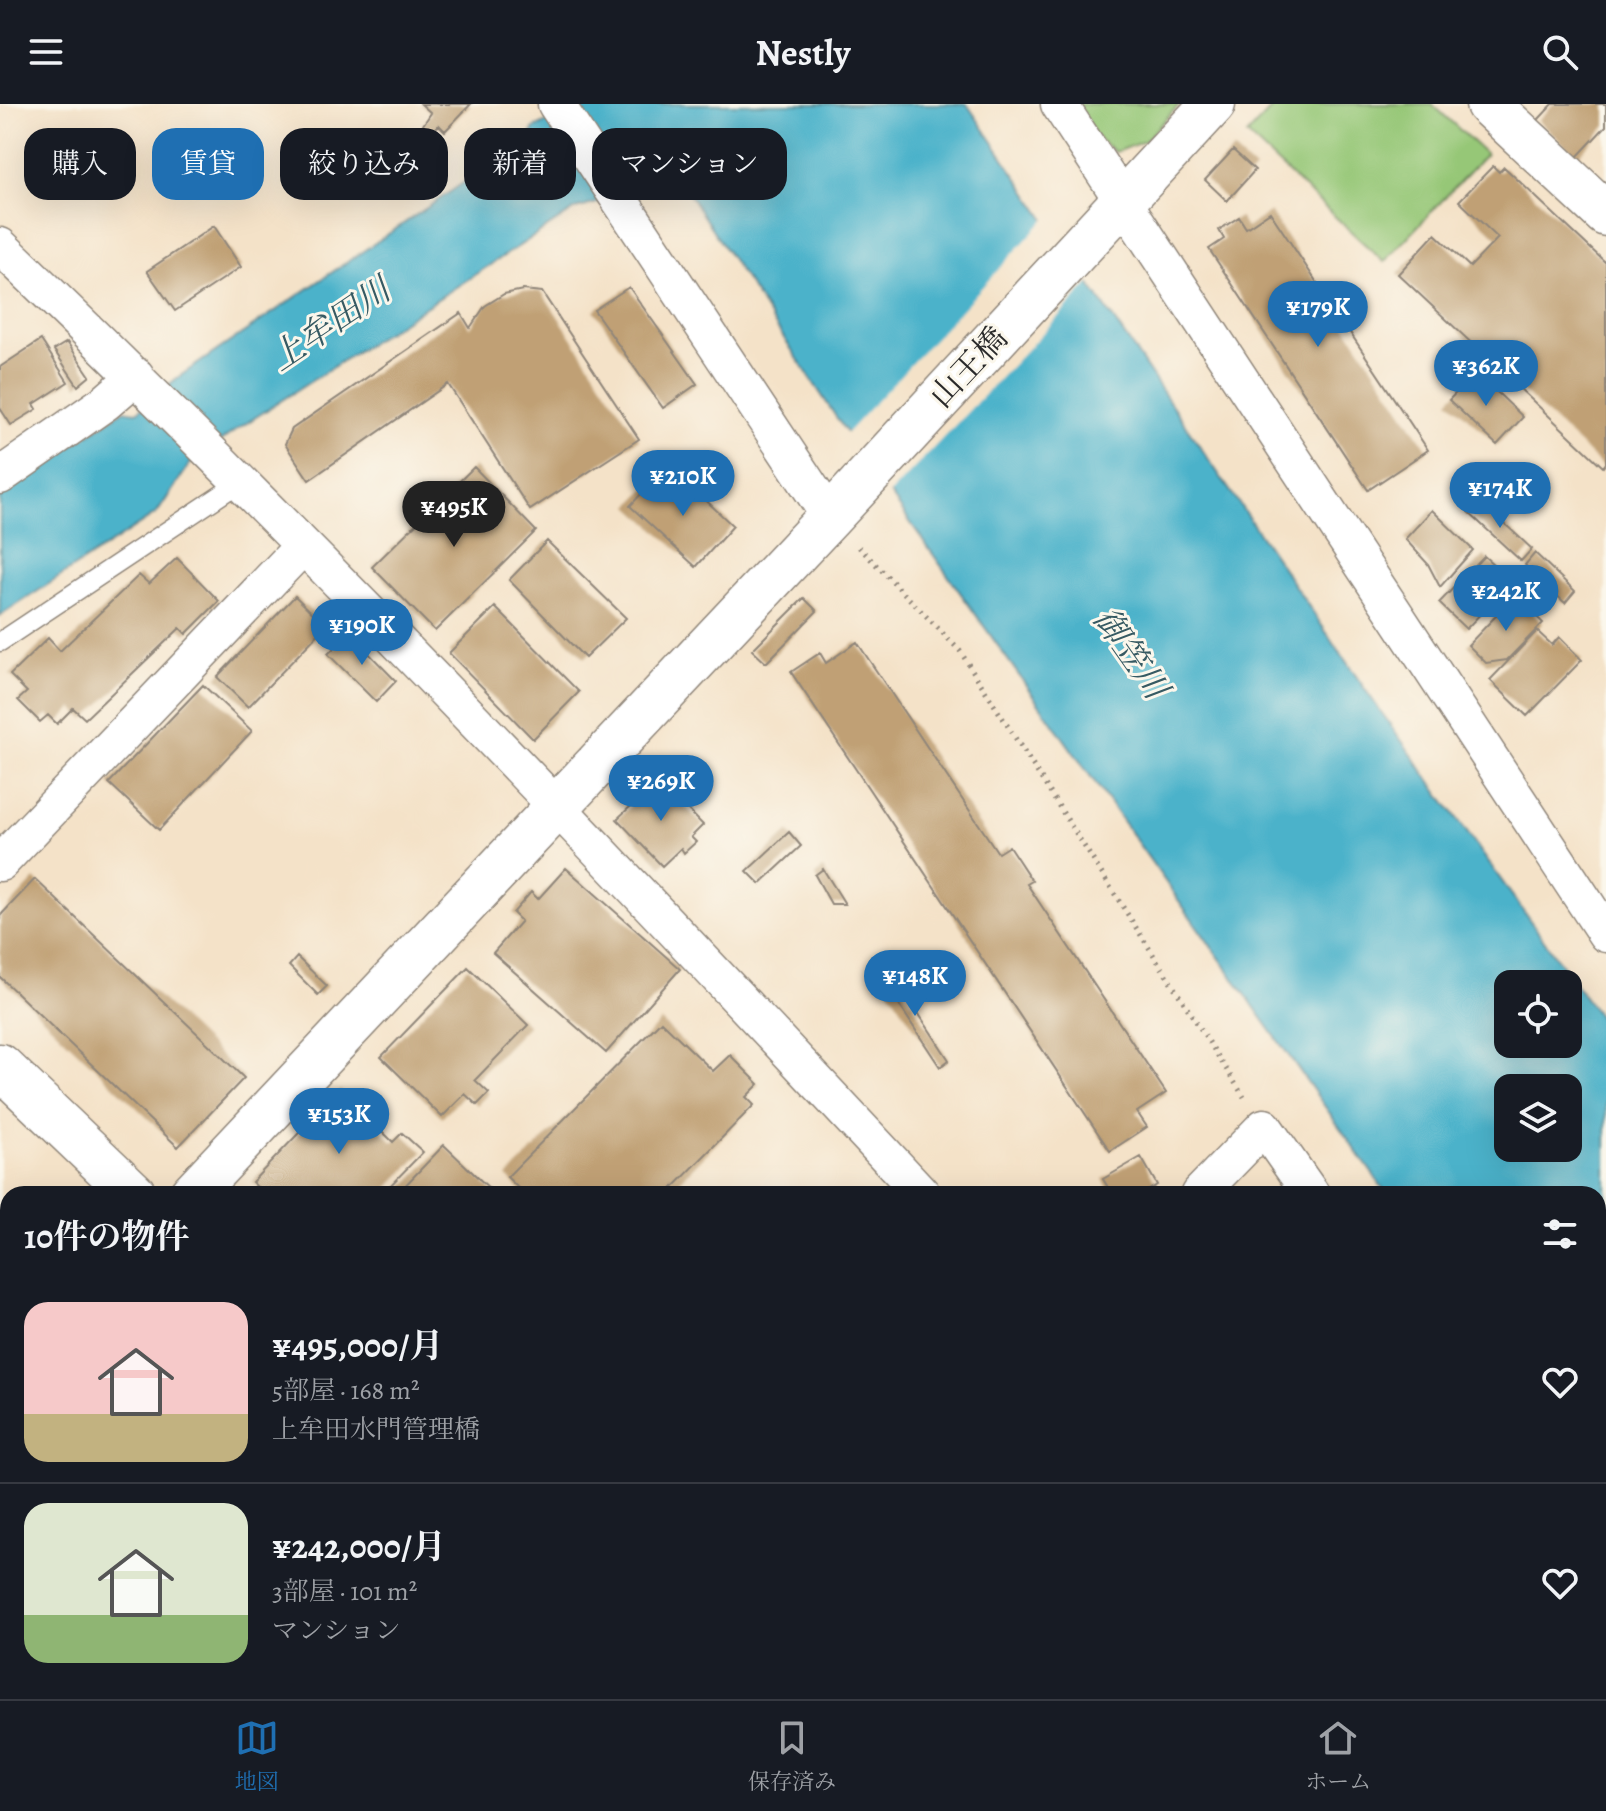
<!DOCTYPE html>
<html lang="ja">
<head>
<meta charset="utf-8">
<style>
  body { margin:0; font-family:Alegreya,"Noto Serif JP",serif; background:#242831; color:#f1f3f6; height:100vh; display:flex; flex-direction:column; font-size:30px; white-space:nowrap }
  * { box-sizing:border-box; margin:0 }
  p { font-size:26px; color:#9ea1a6 }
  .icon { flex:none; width:44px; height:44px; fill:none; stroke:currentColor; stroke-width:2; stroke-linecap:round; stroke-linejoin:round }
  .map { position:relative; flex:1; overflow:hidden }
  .panel { position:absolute; left:0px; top:1082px; width:1606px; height:514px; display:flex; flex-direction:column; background:#171b24; border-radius:24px 24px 0 0; box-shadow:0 8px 32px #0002 }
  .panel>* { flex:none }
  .hud { position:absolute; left:24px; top:24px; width:800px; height:72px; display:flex; gap:16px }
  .controls { position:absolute; left:1494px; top:866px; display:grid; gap:16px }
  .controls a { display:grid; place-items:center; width:88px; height:88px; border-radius:16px; background:#171b24; box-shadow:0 8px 32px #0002; font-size:40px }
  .price { position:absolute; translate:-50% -68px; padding:0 18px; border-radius:28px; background:#1f6fb2; color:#fff; font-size:26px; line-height:52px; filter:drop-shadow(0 2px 4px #0008) }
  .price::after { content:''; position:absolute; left:50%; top:48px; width:24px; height:18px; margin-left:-12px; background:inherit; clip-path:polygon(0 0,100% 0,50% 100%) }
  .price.on { background:#222; color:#fff }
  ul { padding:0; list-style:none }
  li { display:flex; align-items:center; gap:24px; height:200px; padding:0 24px }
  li+li { border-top:2px solid #363941 }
  li span { display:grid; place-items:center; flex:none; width:224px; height:160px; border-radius:24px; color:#555 }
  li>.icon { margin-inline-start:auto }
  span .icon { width:96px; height:96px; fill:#fffc; stroke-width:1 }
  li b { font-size:34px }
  h2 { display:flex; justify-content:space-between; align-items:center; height:96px; padding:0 24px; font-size:34px }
  .pill { padding:0 28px; border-radius:24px; background:#171b24; box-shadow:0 8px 32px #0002; font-size:28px; line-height:72px }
  .pill.on { background:#1f6fb2; color:#fff }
  header { display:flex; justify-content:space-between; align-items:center; height:104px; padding:0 24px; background:#171b24; font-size:36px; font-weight:600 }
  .tab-bar { display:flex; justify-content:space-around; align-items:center; height:112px; border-top:2px solid #363941; background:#171b24; font-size:22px; color:#9ea1a6 }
  .tab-bar a { display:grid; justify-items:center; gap:4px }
  .tab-bar .on { color:#1f6fb2 }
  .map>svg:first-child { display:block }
  .green { fill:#96c777; stroke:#607951; stroke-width:2 }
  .water { fill:#4bb2ca; stroke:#3b6e7a; stroke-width:2; fill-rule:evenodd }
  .pier { fill:#f4e2c8 }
  .building { fill:#c0a075 }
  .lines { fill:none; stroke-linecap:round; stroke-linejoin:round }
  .lane-casing { stroke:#90867a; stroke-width:21 }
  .street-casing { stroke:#90867a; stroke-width:39 }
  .secondary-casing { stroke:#90867a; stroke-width:47 }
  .path { stroke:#90867a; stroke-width:5; stroke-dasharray:2 6; stroke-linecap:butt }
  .lane { stroke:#fff; stroke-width:18 }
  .street { stroke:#fff; stroke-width:36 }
  .secondary { stroke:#fff; stroke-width:44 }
  .labels { text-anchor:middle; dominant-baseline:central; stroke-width:6; stroke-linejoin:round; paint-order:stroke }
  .street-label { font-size:32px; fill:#2b2b2b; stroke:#fbf7ec }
  .water-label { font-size:34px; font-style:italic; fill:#365a63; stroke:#fbf7ec }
</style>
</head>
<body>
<header><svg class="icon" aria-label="menu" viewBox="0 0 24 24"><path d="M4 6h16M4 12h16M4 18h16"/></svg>Nestly<svg class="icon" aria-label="search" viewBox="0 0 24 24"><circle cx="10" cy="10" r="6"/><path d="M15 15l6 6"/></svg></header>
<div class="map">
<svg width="1606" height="1595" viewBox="0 0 1606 1595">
  <rect width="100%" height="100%" fill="#fbf7ec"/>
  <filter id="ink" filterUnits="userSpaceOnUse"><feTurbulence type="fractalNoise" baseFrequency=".0125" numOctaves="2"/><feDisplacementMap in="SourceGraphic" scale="16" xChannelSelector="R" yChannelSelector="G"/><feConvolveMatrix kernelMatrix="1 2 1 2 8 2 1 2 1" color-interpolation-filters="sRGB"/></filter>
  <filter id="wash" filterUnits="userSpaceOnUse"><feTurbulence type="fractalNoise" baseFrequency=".006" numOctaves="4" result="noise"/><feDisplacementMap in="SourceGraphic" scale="32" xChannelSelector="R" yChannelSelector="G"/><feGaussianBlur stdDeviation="1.8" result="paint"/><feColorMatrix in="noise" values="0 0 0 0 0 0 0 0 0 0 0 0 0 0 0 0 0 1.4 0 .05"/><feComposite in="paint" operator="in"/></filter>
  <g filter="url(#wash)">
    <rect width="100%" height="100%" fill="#f4e2c8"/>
    <path class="green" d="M 1075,0 L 1180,0 L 1145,37 L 1115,48 L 1095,32 Z
      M 1276,0 L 1432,0 L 1486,50 L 1384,158 L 1247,31 Z"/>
    <path class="water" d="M 585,0 L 967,0 L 1369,591 L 1606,923 L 1606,1415 L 1598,1403 L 1598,1090 L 1387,1090 L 842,322 L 679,75 L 576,105 L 236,326 L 190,360 L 157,409 L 0,512 L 0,391 L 124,306 L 137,308 L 177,274 L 532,32 L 533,25 L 553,15 L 556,19 ZM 1508,880 L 1568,880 L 1568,940 L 1508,940 ZM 1508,984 L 1568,984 L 1568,1044 L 1508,1044 Z"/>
    <path class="pier" d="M 1047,113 L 1091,178 L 887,393 L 844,332 Z"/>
    <g id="blocks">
      <path class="building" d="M 421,0 L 471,0 L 445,27 L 439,21 L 428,31 L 421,24 L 431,9 Z
        M 1553,0 L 1606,0 L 1606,22 L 1577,53 L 1538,16 Z
        M 1233,46 L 1255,66 L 1227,97 L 1205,76 Z
        M 1493,62 L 1499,68 L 1504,63 L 1606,159 L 1606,359 L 1603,363 L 1398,170 L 1435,130 L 1470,163 L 1498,134 L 1459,97 Z
        M 1270,108 L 1428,346 L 1368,386 L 1209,145 L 1224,135 L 1219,126 L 1239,113 L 1246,124 Z
        M 214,122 L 241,163 L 175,207 L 147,167 Z
        M 629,183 L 697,280 L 663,304 L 594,206 Z
        M 523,186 L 542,188 L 639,335 L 530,406 L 448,280 L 309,376 L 285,340 L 292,325 L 461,209 L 470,224 L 485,202 L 504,190 Z
        M 41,236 L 68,278 L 34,300 L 37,305 L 11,321 L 0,304 L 0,263 Z
        M 67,238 L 90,272 L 78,282 L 54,246 Z
        M 1476,268 L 1523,313 L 1497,341 L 1449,296 Z
        M 474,363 L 536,427 L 435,527 L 372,463 Z
        M 678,370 L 733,422 L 696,463 L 630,402 L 654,376 L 664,385 Z
        M 1479,396 L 1532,445 L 1521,457 L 1468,408 Z
        M 1432,406 L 1473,446 L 1440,483 L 1428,460 L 1405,435 Z
        M 547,437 L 626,514 L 585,554 L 509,476 Z
        M 1535,449 L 1575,487 L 1565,499 L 1525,461 Z
        M 1484,452 L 1512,477 L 1466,525 L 1439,499 Z
        M 177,454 L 219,497 L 186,530 L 180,524 L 85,615 L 73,604 L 57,620 L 48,611 L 40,618 L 18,596 L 27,588 L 10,571 L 48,534 L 60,547 L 139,471 L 149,480 Z
        M 295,492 L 326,522 L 248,603 L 217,573 Z
        M 1515,492 L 1543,519 L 1507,556 L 1486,559 L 1468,541 Z
        M 804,494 L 817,507 L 766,559 L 752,546 Z
        M 495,503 L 579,588 L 533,635 L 449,549 Z
        M 1537,527 L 1552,541 L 1559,533 L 1582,556 L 1527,612 L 1490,576 Z
        M 349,529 L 396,577 L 376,598 L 328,550 Z
        M 857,538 L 998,749 L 1009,742 L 1032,777 L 1027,780 L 1166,989 L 1137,1008 L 1147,1023 L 1110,1047 L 791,568 L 820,549 L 826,559 Z
        M 203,581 L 252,627 L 159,726 L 109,679 Z
        M 659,676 L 703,721 L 691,733 L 696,738 L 684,749 L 681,744 L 662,762 L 617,715 Z
        M 789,728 L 801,742 L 760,780 L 747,767 Z
        M 566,764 L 680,865 L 606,949 L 493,849 L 521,817 L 513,809 L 531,788 L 538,795 Z
        M 823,765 L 845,800 L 831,800 L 815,771 Z
        M 35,775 L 244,974 L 178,1043 L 0,873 L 0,812 Z
        M 297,853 L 327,882 L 318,891 L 289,862 Z
        M 468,863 L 528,921 L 475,976 L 489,989 L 477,1001 L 465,990 L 442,1013 L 381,953 Z
        M 890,866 L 949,956 L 940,963 L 880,872 Z
        M 661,917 L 713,967 L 730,951 L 759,980 L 746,993 L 754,1001 L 667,1090 L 524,1090 L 507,1073 Z
        M 340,986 L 393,1038 L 402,1029 L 423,1048 L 382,1090 L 264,1090 L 252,1078 Z
        M 444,1041 L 495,1090 L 397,1090 Z
        M 1141,1053 L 1157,1081 L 1142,1090 L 1112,1090 L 1103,1075 Z
        M 8,1331 L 8,1514 L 0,1506 L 0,1339 Z
        M 1598,1554 L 1606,1564 L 1606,1595 L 1525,1595 L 1521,1590 L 1598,1588 Z
        M 256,1588 L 445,1588 L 438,1595 L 249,1595 Z
        M 776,1588 L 891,1588 L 888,1595 L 783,1595 Z
        M 1069,1588 L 1161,1588 L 1158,1595 L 1067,1595 Z
        M 1421,1588 L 1496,1588 L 1489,1595 L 1428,1595 Z"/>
    </g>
  </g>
  <g filter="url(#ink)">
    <use href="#blocks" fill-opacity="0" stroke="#90867a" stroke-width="2"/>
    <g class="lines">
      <g class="lane-casing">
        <path id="lane" d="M 0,538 L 239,379"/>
      </g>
      <g class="street-casing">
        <path id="street" d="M 556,0 L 830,413
          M 1059,0 L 1606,830
          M 0,142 C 318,447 621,768 922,1090
          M 0,372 L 106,298 L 136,272
          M 0,759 L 302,443
          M 1199,1090 L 1264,1023 L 1311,1090
          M 1598,1497 L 1606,1510
          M 1385,1588 L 1392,1595
          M 707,1595 L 714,1588"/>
      </g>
      <g class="secondary-casing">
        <path id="secondary" d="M 1488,0 L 1606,110
          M 0,962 L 134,1090
          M 192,1090 L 830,413 L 1213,0
          M 0,1282 L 8,1274
          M 0,1559 L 8,1566
          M 30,1588 L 38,1595
          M 649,1588 L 656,1595"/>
      </g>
      <path class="path" d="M 859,443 L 960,547 L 1244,993"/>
      <use href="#lane" class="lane"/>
      <use href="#street" class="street"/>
      <use href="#secondary" class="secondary"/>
    </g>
  </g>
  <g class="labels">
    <g class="street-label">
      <text transform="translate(968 263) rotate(-47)">山王橋</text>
    </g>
    <g class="water-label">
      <text transform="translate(330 220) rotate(-34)">上牟田川</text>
      <text transform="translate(1131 549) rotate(55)">御笠川</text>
    </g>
  </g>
</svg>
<div class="controls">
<a><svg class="icon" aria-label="locate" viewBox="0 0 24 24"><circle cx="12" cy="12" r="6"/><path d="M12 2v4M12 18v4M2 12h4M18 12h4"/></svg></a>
<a><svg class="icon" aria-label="layers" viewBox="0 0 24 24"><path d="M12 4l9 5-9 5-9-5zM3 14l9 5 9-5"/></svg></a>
</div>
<b class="price" style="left:1318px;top:245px">¥179K</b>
<b class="price" style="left:1486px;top:304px">¥362K</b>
<b class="price" style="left:683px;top:414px">¥210K</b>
<b class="price" style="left:1500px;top:426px">¥174K</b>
<b class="price on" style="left:454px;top:445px">¥495K</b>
<b class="price" style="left:1506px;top:529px">¥242K</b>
<b class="price" style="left:362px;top:563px">¥190K</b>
<b class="price" style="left:661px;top:719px">¥269K</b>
<b class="price" style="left:915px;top:914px">¥148K</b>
<b class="price" style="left:339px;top:1052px">¥153K</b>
<div class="hud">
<a class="pill">購入</a>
<a class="pill on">賃貸</a>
<a class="pill">絞り込み</a>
<a class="pill">新着</a>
<a class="pill">マンション</a>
</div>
<section class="panel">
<h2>10件の物件<svg class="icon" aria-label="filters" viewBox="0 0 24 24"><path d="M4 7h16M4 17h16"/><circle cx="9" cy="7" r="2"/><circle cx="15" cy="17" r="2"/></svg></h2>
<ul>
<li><span style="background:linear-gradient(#f6c9c9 70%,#c2b280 0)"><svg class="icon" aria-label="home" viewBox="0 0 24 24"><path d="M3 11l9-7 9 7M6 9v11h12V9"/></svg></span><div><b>¥495,000/月</b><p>5部屋 · 168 m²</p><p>上牟田水門管理橋</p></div><svg class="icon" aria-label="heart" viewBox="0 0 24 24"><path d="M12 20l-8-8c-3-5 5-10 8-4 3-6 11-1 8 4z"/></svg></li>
<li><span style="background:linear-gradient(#dfe7d0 70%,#8fb573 0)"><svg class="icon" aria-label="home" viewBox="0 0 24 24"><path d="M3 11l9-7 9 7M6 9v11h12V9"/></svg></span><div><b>¥242,000/月</b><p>3部屋 · 101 m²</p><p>マンション</p></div><svg class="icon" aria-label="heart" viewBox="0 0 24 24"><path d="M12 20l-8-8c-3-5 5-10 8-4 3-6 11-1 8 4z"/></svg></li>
</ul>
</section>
</div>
<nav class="tab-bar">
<a class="on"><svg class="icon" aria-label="map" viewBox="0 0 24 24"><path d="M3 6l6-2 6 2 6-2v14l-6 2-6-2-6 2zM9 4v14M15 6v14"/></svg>地図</a>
<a><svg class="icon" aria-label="saved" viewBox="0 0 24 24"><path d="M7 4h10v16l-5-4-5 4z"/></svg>保存済み</a>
<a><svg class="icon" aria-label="home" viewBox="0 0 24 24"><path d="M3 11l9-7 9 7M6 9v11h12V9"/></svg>ホーム</a>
</nav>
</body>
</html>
